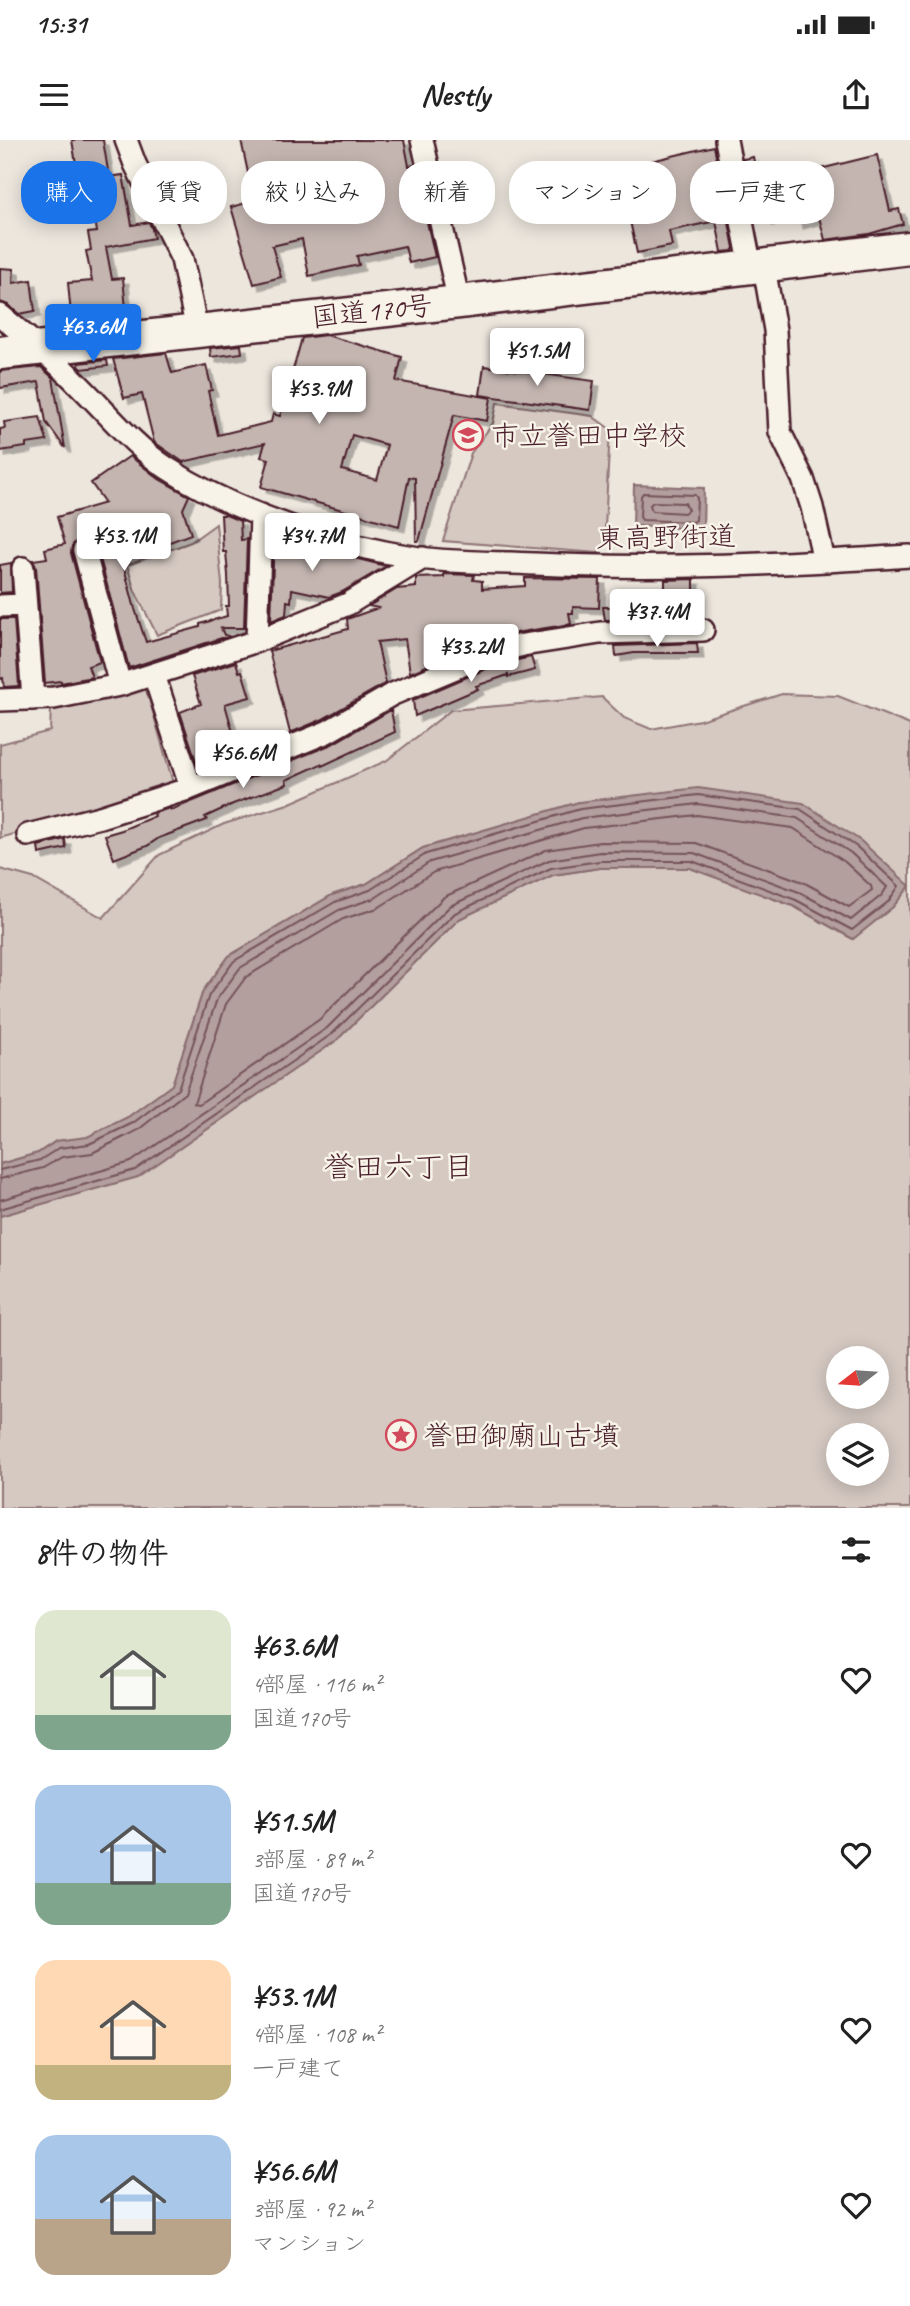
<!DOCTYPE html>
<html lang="ja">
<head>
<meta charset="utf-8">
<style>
  body { margin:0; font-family:Caveat,"Klee One",sans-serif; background:#f6f6f6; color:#222; height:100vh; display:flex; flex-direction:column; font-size:26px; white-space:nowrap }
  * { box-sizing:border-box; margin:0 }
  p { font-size:23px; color:#767676 }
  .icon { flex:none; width:38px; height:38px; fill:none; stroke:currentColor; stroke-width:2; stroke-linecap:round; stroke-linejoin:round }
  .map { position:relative; height:1368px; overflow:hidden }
  .side { display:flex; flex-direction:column; background:#fff; flex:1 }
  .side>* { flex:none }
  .hud { position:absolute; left:21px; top:21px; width:868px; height:63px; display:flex; gap:14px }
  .needle { width:46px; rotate:253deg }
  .fabs { position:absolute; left:826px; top:1206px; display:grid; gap:14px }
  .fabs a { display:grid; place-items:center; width:63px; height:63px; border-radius:50%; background:#fff; box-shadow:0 4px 18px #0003; font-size:35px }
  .price { position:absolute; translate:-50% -60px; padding:0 16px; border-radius:7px; background:#fff; color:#222; font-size:23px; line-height:46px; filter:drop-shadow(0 2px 4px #0008) }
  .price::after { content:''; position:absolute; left:50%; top:42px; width:21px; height:16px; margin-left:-10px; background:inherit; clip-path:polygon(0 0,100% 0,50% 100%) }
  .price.selected { background:#1a73e8; color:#fff }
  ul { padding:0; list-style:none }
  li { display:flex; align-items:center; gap:21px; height:175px; padding:0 35px }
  li span { display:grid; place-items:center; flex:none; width:196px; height:140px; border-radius:21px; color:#555 }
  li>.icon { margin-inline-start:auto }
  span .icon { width:84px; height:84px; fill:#fffc; stroke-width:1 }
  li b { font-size:30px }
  h2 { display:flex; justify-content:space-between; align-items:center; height:84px; padding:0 35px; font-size:30px }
  .pill { padding:0 24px; border-radius:28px; background:#fff; box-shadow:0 4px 18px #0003; font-size:24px; line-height:63px }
  .pill.selected { background:#1a73e8; color:#fff }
  .status { display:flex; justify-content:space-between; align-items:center; height:49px; padding:0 35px; background:#fff; direction:ltr }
  .status svg { height:19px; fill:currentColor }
  header { display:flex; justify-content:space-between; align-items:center; height:91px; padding:0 35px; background:#fff; font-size:32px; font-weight:800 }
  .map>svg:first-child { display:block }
  .green { fill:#d5c9c2; stroke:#907476; stroke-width:2; fill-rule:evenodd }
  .water { fill:#b39f9d; stroke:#896c6f; stroke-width:2 }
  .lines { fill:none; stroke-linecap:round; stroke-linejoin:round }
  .shore { stroke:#745259; stroke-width:2 }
  .building { fill:#c4b5b0; stroke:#4a1f2b; stroke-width:2; fill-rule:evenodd; filter:url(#shadow) }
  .minor-casing { stroke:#4a1f2b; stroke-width:26 }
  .highway-casing { stroke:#4a1f2b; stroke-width:37 }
  .minor { stroke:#f7f3e8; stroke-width:21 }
  .highway { stroke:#f7f3e8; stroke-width:32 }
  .labels { text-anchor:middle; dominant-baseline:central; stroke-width:5; stroke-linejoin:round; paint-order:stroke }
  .street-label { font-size:28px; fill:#4a1f2b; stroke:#f7f3e8 }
  .poi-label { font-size:28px; fill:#4a1f2b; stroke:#f7f3e8; text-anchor:start }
  .neighbourhood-label { font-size:30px; fill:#4a1f2b; stroke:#f7f3e8 }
</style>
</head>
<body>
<div class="status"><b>15:31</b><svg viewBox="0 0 49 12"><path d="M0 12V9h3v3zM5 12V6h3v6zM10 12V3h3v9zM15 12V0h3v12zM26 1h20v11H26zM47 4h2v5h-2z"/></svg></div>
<header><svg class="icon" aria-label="menu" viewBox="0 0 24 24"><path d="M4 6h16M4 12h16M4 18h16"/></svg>Nestly<svg class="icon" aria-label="share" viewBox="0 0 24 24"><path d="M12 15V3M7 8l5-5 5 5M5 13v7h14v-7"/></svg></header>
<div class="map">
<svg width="910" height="1368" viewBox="0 0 910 1368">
  <defs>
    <filter id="shadow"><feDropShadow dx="5.5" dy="5.5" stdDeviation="0" flood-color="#0004"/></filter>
  </defs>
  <rect width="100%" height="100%" fill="#ece6dd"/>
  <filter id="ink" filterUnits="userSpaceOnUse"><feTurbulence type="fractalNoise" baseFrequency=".0143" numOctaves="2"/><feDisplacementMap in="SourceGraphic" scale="14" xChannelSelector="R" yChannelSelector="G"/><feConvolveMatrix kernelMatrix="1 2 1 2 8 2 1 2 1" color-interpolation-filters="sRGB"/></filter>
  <g filter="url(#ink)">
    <path class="green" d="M 497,263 L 592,276 L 610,289 L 604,407 L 598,413 L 443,401 L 471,313 L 493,283 Z
      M 216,384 L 222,444 L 221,470 L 157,495 L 135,451 L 127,425 L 191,402 Z
      M 146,548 L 175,650 L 0,698 L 0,604 L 50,591 L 51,568 Z
      M 782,554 L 838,556 L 910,585 L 910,746 L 579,662 L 423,708 L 366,744 L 332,755 L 229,816 L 203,851 L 172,945 L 128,977 L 87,998 L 56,1001 L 38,1013 L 0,1024 L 0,729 L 33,738 L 103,778 L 159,715 L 224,684 L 288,664 L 386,621 L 451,570 L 602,557 L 624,578 L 651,589 L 700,580 Z
      M 600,728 L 690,728 L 793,766 L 853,799 L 910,746 L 910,1368 L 0,1368 L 0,1076 L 138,1036 L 337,900 L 459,779 L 553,735 ZM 838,1218 L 877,1218 L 877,1256 L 838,1256 ZM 838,1295 L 877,1295 L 877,1334 L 838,1334 Z"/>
    <path class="water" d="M 634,345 L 704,348 L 703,389 L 633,386 Z
      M 698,648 L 803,663 L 861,701 L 910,746 L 893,767 L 853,799 L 793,766 L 690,728 L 600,728 L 553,735 L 459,779 L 337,900 L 138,1037 L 0,1076 L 0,1024 L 38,1013 L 56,1001 L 87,997 L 128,977 L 172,945 L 203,851 L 229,816 L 332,755 L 366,744 L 423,708 L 579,662 Z"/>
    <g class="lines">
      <path class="shore" d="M 643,353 L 695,355 L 697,358 L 696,380 L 693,382 L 642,380 L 640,377 L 641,356 Z
        M 653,362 L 685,363 L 688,370 L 684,373 L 652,371 L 650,365 Z
        M 697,675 L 793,688 L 845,722 L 871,746 L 872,750 L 849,767 L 803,742 L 696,703 L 600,702 L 546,710 L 444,757 L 320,879 L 199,964 L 194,963 L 226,864 L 246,837 L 343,779 L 378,768 L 434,732 L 584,688 Z
        M 0,1030 L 40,1020 L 59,1008 L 89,1004 L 133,983 L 178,949 L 209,855 L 234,821 L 335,762 L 370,750 L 426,714 L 580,669 L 698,655 L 800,669 L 857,707 L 899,746 L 888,762 L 852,790 L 796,760 L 692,721 L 600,721 L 551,728 L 455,773 L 332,894 L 135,1030 L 0,1069
        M 0,1039 L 43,1028 L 62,1017 L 92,1013 L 138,990 L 185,953 L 217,859 L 240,828 L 339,770 L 375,758 L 430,722 L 582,678 L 698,664 L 797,678 L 851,713 L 887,747 L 882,755 L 851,780 L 799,752 L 694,713 L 600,712 L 549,720 L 450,766 L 327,888 L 131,1022 L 0,1060"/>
    </g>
    <path class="building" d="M 72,0 L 103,0 L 109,37 L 123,35 L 132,85 L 149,82 L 152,89 L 154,98 L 106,107 L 112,139 L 123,138 L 127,179 L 72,185 L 68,143 L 92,141 L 86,111 L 91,110 L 88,93 L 97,92 L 88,34 L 84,34 L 82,23 L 76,24 Z
      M 241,0 L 404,0 L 409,26 L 414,25 L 435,117 L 409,123 L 405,106 L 357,116 L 359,125 L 309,136 L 302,99 L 272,106 L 281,137 L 254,144 L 231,67 L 254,61 Z
      M 714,6 L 734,108 L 732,111 L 722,112 L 716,81 L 669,91 L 672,106 L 637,113 L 622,45 L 630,43 L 626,27 Z
      M 877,15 L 890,71 L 899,69 L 903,84 L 869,94 L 825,100 L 819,77 L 798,83 L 796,73 L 767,80 L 761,54 L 750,56 L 743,19 L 753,17 L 759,44 Z
      M 0,128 L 14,129 L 13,143 L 31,140 L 35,171 L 19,174 L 8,165 L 0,162 Z
      M 326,195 L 402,217 L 396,241 L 491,258 L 487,281 L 454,275 L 419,401 L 416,401 L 415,338 L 409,337 L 399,386 L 261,347 L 269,319 L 261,317 L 265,303 L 183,322 L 154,302 L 142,254 L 124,258 L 113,219 L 166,213 L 172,233 L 206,225 L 212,250 L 208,251 L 218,295 L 271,282 L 273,274 L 280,276 L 302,198 ZM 352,295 L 387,305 L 377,340 L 342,330 Z
      M 241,205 L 242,213 L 211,217 L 210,208 Z
      M 107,220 L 108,226 L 82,229 L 79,226 L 78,223 Z
      M 484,226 L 594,241 L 590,270 L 480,255 Z
      M 41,227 L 53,238 L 65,308 L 46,282 L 39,242 L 0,248 L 0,231 Z
      M 40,277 L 47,301 L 26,304 L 26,307 L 0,311 L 0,289 L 5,288 L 4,282 Z
      M 130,316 L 159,339 L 189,356 L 183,369 L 191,394 L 122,420 L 135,469 L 146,502 L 200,487 L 200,484 L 227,476 L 226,466 L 229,466 L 228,435 L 226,412 L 223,412 L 221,375 L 226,375 L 240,381 L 241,400 L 247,399 L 244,488 L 221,488 L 224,495 L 228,496 L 129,528 L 97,407 L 88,398 L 80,398 L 72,406 L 71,413 L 100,522 L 88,526 L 92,537 L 61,543 L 61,541 L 45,543 L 36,427 L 33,420 L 47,418 L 45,409 L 65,404 L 57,377 L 105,363 L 91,343 Z
      M 274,394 L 318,409 L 386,426 L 342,452 L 329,457 L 292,449 L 291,462 L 287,461 L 286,475 L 271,481 Z
      M 11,423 L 12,452 L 0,453 L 0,425 Z
      M 444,434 L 474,435 L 473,440 L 482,441 L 482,449 L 525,446 L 525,438 L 600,439 L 599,468 L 573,467 L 573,473 L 569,473 L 571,484 L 521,492 L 488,500 L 410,533 L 405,499 L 377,502 L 386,543 L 321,580 L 290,593 L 269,511 L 348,489 L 347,479 L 378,468 L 369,466 L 397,449 L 416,447 L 416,438 L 444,437 Z
      M 694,439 L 694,458 L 688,458 L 689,477 L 605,480 L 603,467 L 665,466 L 665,440 Z
      M 0,479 L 14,479 L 19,546 L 4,547 L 3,538 L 0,539 Z
      M 697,503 L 698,513 L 634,513 L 616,516 L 615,506 Z
      M 531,517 L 535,530 L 508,537 L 508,535 L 476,546 L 478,549 L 415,576 L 413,560 L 495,525 Z
      M 236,522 L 239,532 L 242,531 L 250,557 L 225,564 L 239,614 L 199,630 L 180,572 L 201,564 L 192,536 Z
      M 391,570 L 395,592 L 322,626 L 321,624 L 286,640 L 287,644 L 233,664 L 205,677 L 207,680 L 159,698 L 147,706 L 114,719 L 105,695 L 122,690 L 155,676 L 154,673 L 170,668 L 171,670 L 196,660 L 332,604 Z
      M 65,699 L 66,708 L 39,714 L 38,706 Z"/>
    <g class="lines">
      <g class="minor-casing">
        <path id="minor" d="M 126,0 L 135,24 L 182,119 L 197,190
          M 422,0 L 459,162
          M 726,0 L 751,128
          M 764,127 L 775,190 L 780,292 L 803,339 L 812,367 L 824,421
          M 0,175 C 29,199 57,222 83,249 C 110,276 135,307 167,328 C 237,374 337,406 419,418 C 457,423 497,422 535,424 C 660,430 785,424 910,416
          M 84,410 L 120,545
          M 23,428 L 33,559
          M 0,466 L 24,465
          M 257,501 L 261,375
          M 154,535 L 191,648
          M 0,560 L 54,558 L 120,545 L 257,501 L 348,464 L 423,418
          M 28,695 L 100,677 L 191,648 L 327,592 L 393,554 L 491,513 L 523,505 L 600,493 L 703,490"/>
      </g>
      <g class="highway-casing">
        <path id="highway" d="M 0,213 L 459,162 L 910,108"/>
      </g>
      <use href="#minor" class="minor"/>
      <use href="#highway" class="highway"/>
    </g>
  </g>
  <defs>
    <g id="school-ring" transform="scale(1.575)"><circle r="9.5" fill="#f7f3e8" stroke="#d1495b" stroke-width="1.5"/><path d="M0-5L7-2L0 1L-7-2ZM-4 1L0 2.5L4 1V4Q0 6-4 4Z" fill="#d1495b"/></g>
    <g id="sight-ring" transform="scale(1.575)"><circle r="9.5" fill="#f7f3e8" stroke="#d1495b" stroke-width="1.5"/><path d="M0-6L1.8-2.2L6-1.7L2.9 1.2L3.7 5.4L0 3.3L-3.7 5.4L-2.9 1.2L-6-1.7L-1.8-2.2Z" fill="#d1495b"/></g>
  </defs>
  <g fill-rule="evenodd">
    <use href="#school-ring" x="468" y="295"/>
    <use href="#sight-ring" x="401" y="1295"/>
  </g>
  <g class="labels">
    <g class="street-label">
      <text transform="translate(372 171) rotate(-6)">国道170号</text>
      <text transform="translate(666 397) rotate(-1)">東高野街道</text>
    </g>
    <g class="poi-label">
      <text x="491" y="295">市立誉田中学校</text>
      <text x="424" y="1295">誉田御廟山古墳</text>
    </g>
    <g class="neighbourhood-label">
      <text x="399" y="1027">誉田六丁目</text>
    </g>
  </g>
</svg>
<div class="fabs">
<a><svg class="needle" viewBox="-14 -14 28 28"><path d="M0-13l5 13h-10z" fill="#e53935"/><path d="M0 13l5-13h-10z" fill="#767676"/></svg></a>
<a><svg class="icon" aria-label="layers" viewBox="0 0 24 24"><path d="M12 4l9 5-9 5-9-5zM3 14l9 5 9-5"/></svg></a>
</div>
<b class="price selected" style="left:93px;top:224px">¥63.6M</b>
<b class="price" style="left:537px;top:248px">¥51.5M</b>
<b class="price" style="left:319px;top:286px">¥53.9M</b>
<b class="price" style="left:124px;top:433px">¥53.1M</b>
<b class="price" style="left:312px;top:433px">¥34.7M</b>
<b class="price" style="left:657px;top:509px">¥37.4M</b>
<b class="price" style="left:471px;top:544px">¥33.2M</b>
<b class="price" style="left:243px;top:650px">¥56.6M</b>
<div class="hud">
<a class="pill selected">購入</a>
<a class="pill">賃貸</a>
<a class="pill">絞り込み</a>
<a class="pill">新着</a>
<a class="pill">マンション</a>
<a class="pill">一戸建て</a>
</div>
</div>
<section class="side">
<h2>8件の物件<svg class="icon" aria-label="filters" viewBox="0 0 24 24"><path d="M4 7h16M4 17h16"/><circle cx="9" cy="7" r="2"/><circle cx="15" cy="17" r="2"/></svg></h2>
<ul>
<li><span style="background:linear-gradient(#dfe7d0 75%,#7fa58c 0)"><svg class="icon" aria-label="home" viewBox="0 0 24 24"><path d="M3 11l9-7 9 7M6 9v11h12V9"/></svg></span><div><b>¥63.6M</b><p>4部屋 · 116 m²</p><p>国道170号</p></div><svg class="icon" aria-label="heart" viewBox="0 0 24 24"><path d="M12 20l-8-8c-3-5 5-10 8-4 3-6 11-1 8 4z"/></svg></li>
<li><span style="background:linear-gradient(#a9c7e8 70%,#7fa58c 0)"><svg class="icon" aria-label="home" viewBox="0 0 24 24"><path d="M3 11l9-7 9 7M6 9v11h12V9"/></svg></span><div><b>¥51.5M</b><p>3部屋 · 89 m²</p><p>国道170号</p></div><svg class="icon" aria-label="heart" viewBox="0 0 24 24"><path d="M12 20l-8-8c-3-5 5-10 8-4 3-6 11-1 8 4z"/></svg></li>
<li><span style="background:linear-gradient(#ffd9b3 75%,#c2b280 0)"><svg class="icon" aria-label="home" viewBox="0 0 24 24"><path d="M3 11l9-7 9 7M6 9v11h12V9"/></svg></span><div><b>¥53.1M</b><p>4部屋 · 108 m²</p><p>一戸建て</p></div><svg class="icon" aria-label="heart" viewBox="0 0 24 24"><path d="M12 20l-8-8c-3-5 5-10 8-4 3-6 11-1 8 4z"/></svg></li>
<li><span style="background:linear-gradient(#a9c7e8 60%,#b9a48a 0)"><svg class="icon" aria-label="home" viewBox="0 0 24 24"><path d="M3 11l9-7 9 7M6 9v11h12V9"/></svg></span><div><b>¥56.6M</b><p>3部屋 · 92 m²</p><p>マンション</p></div><svg class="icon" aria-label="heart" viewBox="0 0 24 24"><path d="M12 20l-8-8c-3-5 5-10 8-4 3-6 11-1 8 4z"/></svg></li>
</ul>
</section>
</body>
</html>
